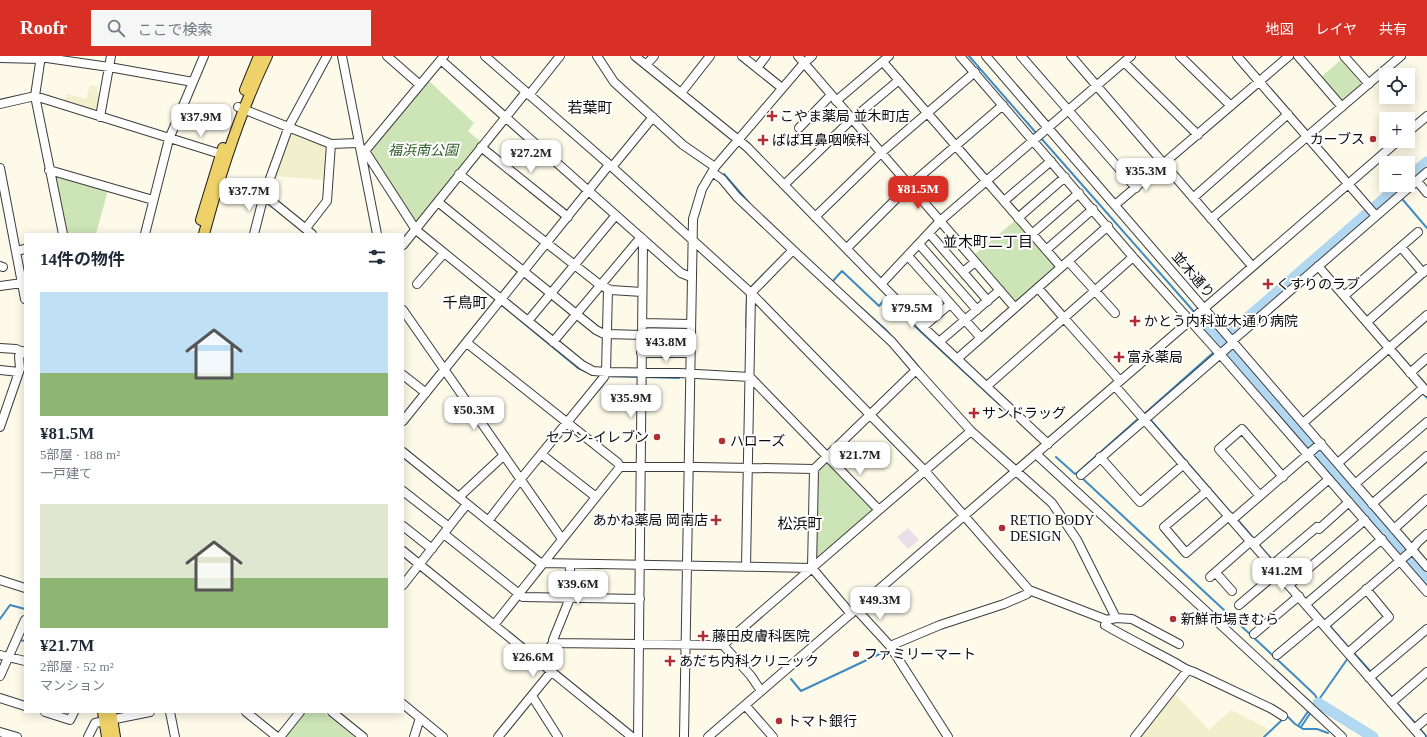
<!DOCTYPE html>
<html lang="ja">
<head>
<meta charset="utf-8">
<style>
  body { margin:0; font-family:"Times New Roman","Noto Sans JP",serif; background:#f6f6f7; color:#1f2937; height:100vh; display:flex; flex-direction:column; font-size:15px; white-space:nowrap }
  * { box-sizing:border-box; margin:0 }
  p { font-size:13px; color:#747a83 }
  .icon { flex:none; width:22px; height:22px; fill:none; stroke:currentColor; stroke-width:2; stroke-linecap:round; stroke-linejoin:round }
  .map { position:relative; flex:1; overflow:hidden }
  .panel { position:absolute; left:24px; top:177px; width:380px; height:480px; display:flex; flex-direction:column; background:#fff; border-radius:0px; box-shadow:0 2px 10px #0003 }
  .panel>* { flex:none }
  .controls { position:absolute; left:1379px; top:12px; display:grid; gap:8px }
  .controls a { display:grid; place-items:center; width:36px; height:36px; border-radius:0px; background:#fff; box-shadow:0 2px 10px #0003; font-size:20px }
  .price { position:absolute; translate:-50% -34px; padding:0 9px; border-radius:8px; background:#fff; color:#222; font-size:13px; line-height:26px; filter:drop-shadow(0 1px 2px #0008) }
  .price::after { content:''; position:absolute; left:50%; top:24px; width:12px; height:9px; margin-left:-6px; background:inherit; clip-path:polygon(0 0,100% 0,50% 100%) }
  .price.active { background:#d93025; color:#fff }
  ul { padding:0; list-style:none }
  li { display:grid; align-content:center; gap:8px; height:212px; padding:0 16px }
  li span { display:grid; place-items:center; height:124px; border-radius:0px; color:#555 }
  li>.icon { margin-inline-start:auto }
  span .icon { width:72px; height:72px; fill:#fffc; stroke-width:1 }
  li b { font-size:17px }
  h2 { display:flex; justify-content:space-between; align-items:center; height:48px; padding:0 16px; font-size:17px }
  header { display:flex; align-items:center; gap:24px; box-sizing:border-box; height:56px; padding:0 20px; background:#d93025; color:#fff }
  header strong { font-size:19px }
  nav { display:flex; gap:22px; margin-inline-start:auto; font-size:14px }
  .search { width:280px; height:36px; background:#f6f6f7; display:flex; align-items:center; gap:10px; box-sizing:border-box; padding:0 14px; border-radius:0px; color:#747a83; font-size:15px }
  .map>svg:first-child { display:block }
  .industrial { fill:#e8dfe9 }
  .farmland { fill:#f1efcc }
  .green { fill:#cde4b7 }
  .lines { fill:none; stroke-linecap:round; stroke-linejoin:round }
  .stream { stroke:#3f8ac2; stroke-width:2 }
  .river { stroke:#b2d8f1; stroke-width:11 }
  .minor-casing { stroke:#3d3d3d; stroke-width:10 }
  .major-casing { stroke:#1b1b1b; stroke-width:12 }
  .minor { stroke:#fff; stroke-width:8 }
  .major { stroke:#eed169; stroke-width:10 }
  .poi-dot { fill:#af2e31; stroke:#fff; stroke-width:1.5 }
  .labels { text-anchor:middle; dominant-baseline:central; stroke-width:4; stroke-linejoin:round; paint-order:stroke }
  .poi-label { font-size:14px; fill:#0a0a0a; stroke:#fff; text-anchor:start }
  .park-label { font-size:14px; font-style:italic; fill:#2c5c21; stroke:#fff }
  .street-label { font-size:14px; fill:#0a0a0a; stroke:#fff }
  .neighbourhood-label { font-size:15px; fill:#0a0a0a; stroke:#fff }
</style>
</head>
<body>
<header>
<strong>Roofr</strong>
<div class="search"><svg class="icon" aria-label="search" viewBox="0 0 24 24"><circle cx="10" cy="10" r="6"/><path d="M15 15l6 6"/></svg>ここで検索</div>
<nav><a>地図</a><a>レイヤ</a><a>共有</a></nav>
</header>
<div class="map">
<svg width="1427" height="681" viewBox="0 0 1427 681">
  <rect width="100%" height="100%" fill="#fdfae9"/>
  <path class="industrial" d="M 908,472 L 919,484 L 908,493 L 897,481 Z"/>
  <path class="farmland" d="M 90,29 L 97,31 L 97,37 L 102,38 L 99,55 L 96,57 L 64,46 L 67,38 L 86,43 Z
    M 290,74 L 327,89 L 328,92 L 326,124 L 274,120 Z
    M 1175,638 L 1209,674 L 1231,654 L 1268,673 L 1268,675 L 1262,681 L 1140,681 Z"/>
  <path class="green" d="M 1343,2 L 1364,25 L 1363,29 L 1344,45 L 1340,45 L 1320,22 Z
    M 428,24 L 474,67 L 468,75 L 481,86 L 415,167 L 370,97 L 370,94 Z
    M 54,117 L 108,134 L 96,178 L 66,178 Z
    M 1016,164 L 1056,210 L 1055,213 L 1018,246 L 1015,245 L 975,198 Z
    M 826,405 L 875,452 L 816,505 L 816,416 Z
    M 305,656 L 323,656 L 355,681 L 284,681 Z"/>
  <g class="lines">
    <path class="stream" d="M 969,0 L 1037,78
      M 1040,81 L 1196,258
      M 724,118 L 750,148
      M 1394,134 L 1396,136
      M 1403,144 L 1427,172
      M 831,225 L 832,226 L 842,215 L 879,250 L 884,244 L 892,249 L 1012,360
      M 752,230 L 788,194
      M 850,242 L 885,273 L 894,283
      M 503,250 L 578,312 L 587,316 L 601,320
      M 1198,261 L 1204,268
      M 746,271 L 747,239
      M 1218,293 L 1223,289
      M 906,296 L 921,314
      M 609,320 L 639,321
      M 644,321 L 679,322
      M 1423,337 L 1427,342
      M 1143,359 L 1214,296
      M 1149,362 L 1231,457
      M 1056,401 L 1075,418 L 1077,417 L 1079,419
      M 1077,417 L 1139,362
      M 1082,422 L 1295,620 L 1315,639 L 1318,645 L 1348,602
      M 1237,463 L 1254,483
      M 1258,488 L 1273,505
      M 539,519 L 544,511
      M 1310,548 L 1326,566
      M 0,563 L 10,549 L 25,553
      M 1329,569 L 1349,592
      M 19,584 L 25,585
      M 1353,596 L 1371,616
      M 1374,621 L 1393,642
      M 791,623 L 801,635 L 888,594
      M 1396,646 L 1416,668
      M 1312,651 L 1318,645 L 1318,647
      M 1285,658 L 1295,668 L 1303,673 L 1317,673 L 1328,677
      M 1298,670 L 1309,654
      M 1301,671 L 1311,656
      M 1420,673 L 1427,681
      M 1264,681 L 1284,662"/>
    <path class="river" d="M 1408,122 L 1427,106
      M 1204,268 L 1427,525
      M 1230,277 L 1400,129
      M 1318,647 L 1373,681"/>
    <g class="minor-casing">
      <path id="minor" d="M 41,0 L 35,40 L 63,178
        M 342,0 L 377,178
        M 387,0 L 420,29
        M 485,0 L 612,111 L 751,237 L 925,415 L 1029,534 L 1107,564 L 1116,562 L 1132,563 L 1179,588
        M 597,0 L 614,26 L 683,89 L 715,111
        M 635,0 L 747,91 L 923,271 L 1048,388
        M 742,0 L 782,32
        M 798,0 L 1015,252
        M 960,0 L 1133,201 L 1220,298 L 1427,536
        M 986,0 L 1427,511
        M 1021,0 L 1136,132
        M 1071,0 L 1252,210
        M 1180,0 L 1231,50
        M 1237,0 L 1376,160
        M 1298,0 L 1342,51
        M 1344,0 L 1369,28
        M 40,1 L 109,11 L 193,26
        M 0,2 L 40,3
        M 441,4 L 681,217 L 691,221
        M 883,6 L 1061,211
        M 1124,6 L 1198,79
        M 646,9 L 654,0
        M 757,12 L 766,0
        M 681,37 L 710,0
        M 529,39 L 560,0
        M 836,45 L 889,0
        M 0,48 L 35,40 L 227,100
        M 238,51 L 331,88 L 358,87
        M 100,61 L 111,0
        M 799,72 L 831,39
        M 1408,76 L 1427,60
        M 481,91 L 568,161
        M 365,95 L 416,174 L 582,309 L 593,315 L 606,316 L 679,317 L 750,321 L 879,454
        M 361,96 L 365,95 L 444,0
        M 612,111 L 653,61
        M 0,112 L 25,243
        M 49,114 L 153,144
        M 712,116 L 722,123 L 737,141 L 793,194 L 892,286 L 916,314 L 971,375 L 1052,447 L 1077,484 L 1116,562
        M 459,118 L 600,229 L 611,234 L 642,236
        M 1417,125 L 1427,137
        M 213,126 L 264,139 L 312,178
        M 784,129 L 849,66 L 899,24
        M 1193,142 L 1288,58
        M 1004,145 L 1051,105
        M 438,146 L 596,274 L 602,277 L 607,278 L 642,279
        M 1115,149 L 1289,0
        M 815,161 L 882,96 L 975,16
        M 1018,162 L 1065,121
        M 1211,163 L 1401,0
        M 306,172 L 327,145 L 331,88
        M 929,177 L 988,245
        M 145,178 L 169,83 L 204,0
        M 254,178 L 264,139 L 289,70 L 327,0
        M 1032,178 L 1079,137
        M 919,188 L 977,254
        M 403,189 L 526,36
        M 1401,191 L 1423,217
        M 847,192 L 910,129 L 1003,49
        M 1046,194 L 1093,153
        M 16,195 L 25,193
        M 908,200 L 981,282
        M 1068,205 L 1115,257
        M 0,210 L 3,211
        M 1318,210 L 1427,336
        M 963,216 L 975,206
        M 417,228 L 444,197
        M 881,228 L 940,165 L 1131,0
        M 0,230 L 22,227
        M 1038,232 L 1064,262 L 1133,201
        M 1344,240 L 1418,176
        M 403,254 L 562,483
        M 528,265 L 616,159
        M 1367,266 L 1427,213
        M 642,267 L 690,268
        M 923,271 L 950,248
        M 1232,285 L 1427,116
        M 553,286 L 641,181
        M 939,286 L 1000,234
        M 467,287 L 618,407 L 620,411
        M 0,292 L 16,293 L 23,296
        M 641,297 L 690,297
        M 957,303 L 1108,170
        M 0,314 L 19,316
        M 1410,317 L 1427,302
        M 403,319 L 426,337
        M 987,330 L 1064,262 L 1120,325
        M 1115,330 L 1421,681
        M 403,365 L 609,109
        M 1303,367 L 1427,259
        M 0,371 L 20,313 L 19,300 L 25,295
        M 403,396 L 539,506 L 542,507 L 812,512
        M 541,398 L 596,441
        M 1036,398 L 1342,681
        M 1100,401 L 1140,446 L 1184,408
        M 1338,407 L 1423,332
        M 814,413 L 812,512 L 851,558
        M 1081,419 L 1233,287
        M 1355,428 L 1427,366
        M 403,435 L 449,471
        M 1207,435 L 1164,471 L 1186,497 L 1229,460
        M 1260,440 L 1219,393 L 1242,373 L 1283,421
        M 459,441 L 503,400
        M 1372,448 L 1427,400
        M 1232,464 L 1321,387
        M 488,465 L 520,424 L 604,321 L 606,316 L 608,233
        M 403,470 L 432,493
        M 1394,473 L 1427,443
        M 444,478 L 523,541 L 640,543
        M 1254,488 L 1329,423
        M 403,495 L 632,681
        M 1272,509 L 1317,471 L 1319,473 L 1349,446
        M 746,511 L 751,237 L 793,194
        M 1216,517 L 1232,535
        M 1210,521 L 1251,485
        M 0,524 L 25,532
        M 403,529 L 467,448
        M 1289,529 L 1365,464
        M 1306,548 L 1382,483
        M 1239,549 L 1278,516
        M 856,553 L 890,590 L 948,681
        M 1107,564 L 1105,569 C 1127,582 1150,593 1172,605 C 1180,609 1185,614 1194,616 L 1272,653 L 1283,660
        M 494,569 L 620,411 L 697,411 L 814,413 L 916,314
        M 1324,570 L 1409,497 L 1418,486 L 1427,478
        M 1254,578 L 1299,540
        M 553,587 L 553,584 L 570,542 L 570,508
        M 723,589 L 751,620 L 761,635
        M 890,590 L 940,569 L 1004,548 L 1027,538 L 1029,534
        M 1348,597 L 1389,561 L 1366,533
        M 0,599 L 25,605
        M 1277,599 L 1319,564
        M 539,606 L 553,587 L 723,589 L 879,454 L 971,375
        M 0,620 L 25,564
        M 1369,622 L 1427,573
        M 532,640 L 558,681
        M 0,642 L 25,650
        M 1391,647 L 1427,616
        M 403,648 L 443,681
        M 745,649 L 773,681
        M 45,656 L 70,664 L 74,656
        M 170,656 L 175,681
        M 246,656 L 277,681
        M 332,656 L 363,681
        M 1414,673 L 1427,662
        M 0,676 L 17,681
        M 88,681 L 95,667 L 150,656
        M 280,681 L 300,656
        M 414,681 L 420,662
        M 498,681 L 551,616
        M 638,681 L 643,183
        M 684,681 L 693,163 L 702,133 L 715,111 L 804,7 L 812,0
        M 708,681 L 1398,85
        M 1135,681 L 1187,615"/>
    </g>
    <g class="major-casing">
      <path id="major" d="M 245,34 L 259,0
        M 201,164 L 223,92
        M 204,178 C 220,118 240,56 267,0
        M 103,656 L 107,681
        M 111,656 L 115,681"/>
    </g>
    <use href="#minor" class="minor"/>
    <use href="#major" class="major"/>
  </g>
  <g class="poi-dot">
    <path d="M770 54h4v4h4v4h-4v4h-4v-4h-4v-4h4z"/>
    <circle cx="1373" cy="83" r="4"/>
    <path d="M761 78h4v4h4v4h-4v4h-4v-4h-4v-4h4z"/>
    <path d="M1266 222h4v4h4v4h-4v4h-4v-4h-4v-4h4z"/>
    <path d="M1133 259h4v4h4v4h-4v4h-4v-4h-4v-4h4z"/>
    <path d="M1117 295h4v4h4v4h-4v4h-4v-4h-4v-4h4z"/>
    <path d="M972 351h4v4h4v4h-4v4h-4v-4h-4v-4h4z"/>
    <circle cx="657" cy="381" r="4"/>
    <circle cx="722" cy="385" r="4"/>
    <path d="M714 458h4v4h4v4h-4v4h-4v-4h-4v-4h4z"/>
    <circle cx="1002" cy="472" r="4"/>
    <circle cx="1173" cy="563" r="4"/>
    <path d="M701 574h4v4h4v4h-4v4h-4v-4h-4v-4h4z"/>
    <circle cx="856" cy="598" r="4"/>
    <path d="M668 599h4v4h4v4h-4v4h-4v-4h-4v-4h4z"/>
    <circle cx="779" cy="665" r="4"/>
  </g>
  <g class="labels">
    <g class="poi-label">
      <text x="780" y="60">こやま薬局 並木町店</text>
      <text x="1365" y="83" text-anchor="end">カーブス</text>
      <text x="772" y="84">ばば耳鼻咽喉科</text>
      <text x="1276" y="228">くすりのラブ</text>
      <text x="1144" y="265">かとう内科並木通り病院</text>
      <text x="1127" y="301">富永薬局</text>
      <text x="982" y="357">サンドラッグ</text>
      <text x="649" y="381" text-anchor="end">セブン-イレブン</text>
      <text x="730" y="385">ハローズ</text>
      <text x="708" y="464" text-anchor="end">あかね薬局 岡南店</text>
      <text x="1010" y="464">RETIO BODY<tspan x="1010" dy="16">DESIGN</tspan></text>
      <text x="1181" y="563">新鮮市場きむら</text>
      <text x="712" y="580">藤田皮膚科医院</text>
      <text x="864" y="598">ファミリーマート</text>
      <text x="679" y="605">あだち内科クリニック</text>
      <text x="787" y="665">トマト銀行</text>
    </g>
    <g class="park-label">
      <text x="423" y="94">福浜南公園</text>
    </g>
    <g class="street-label">
      <text transform="translate(1193 219) rotate(49)">並木通り</text>
    </g>
    <g class="neighbourhood-label">
      <text x="590" y="52">若葉町</text>
      <text x="988" y="186">並木町二丁目</text>
      <text x="465" y="247">千鳥町</text>
      <text x="800" y="468">松浜町</text>
    </g>
  </g>
</svg>
<div class="controls">
<a><svg class="icon" aria-label="locate" viewBox="0 0 24 24"><circle cx="12" cy="12" r="6"/><path d="M12 2v4M12 18v4M2 12h4M18 12h4"/></svg></a>
<a>+</a>
<a>−</a>
</div>
<b class="price" style="left:201px;top:82px">¥37.9M</b>
<b class="price" style="left:531px;top:118px">¥27.2M</b>
<b class="price" style="left:1146px;top:136px">¥35.3M</b>
<b class="price active" style="left:918px;top:154px">¥81.5M</b>
<b class="price" style="left:249px;top:156px">¥37.7M</b>
<b class="price" style="left:912px;top:273px">¥79.5M</b>
<b class="price" style="left:666px;top:307px">¥43.8M</b>
<b class="price" style="left:631px;top:363px">¥35.9M</b>
<b class="price" style="left:474px;top:375px">¥50.3M</b>
<b class="price" style="left:860px;top:420px">¥21.7M</b>
<b class="price" style="left:1282px;top:536px">¥41.2M</b>
<b class="price" style="left:578px;top:549px">¥39.6M</b>
<b class="price" style="left:880px;top:565px">¥49.3M</b>
<b class="price" style="left:533px;top:622px">¥26.6M</b>
<section class="panel">
<h2>14件の物件<svg class="icon" aria-label="filters" viewBox="0 0 24 24"><path d="M4 7h16M4 17h16"/><circle cx="9" cy="7" r="2"/><circle cx="15" cy="17" r="2"/></svg></h2>
<ul>
<li><span style="background:linear-gradient(#bfe0f5 65%,#8fb573 0)"><svg class="icon" aria-label="home" viewBox="0 0 24 24"><path d="M3 11l9-7 9 7M6 9v11h12V9"/></svg></span><div><b>¥81.5M</b><p>5部屋 · 188 m²</p><p>一戸建て</p></div></li>
<li><span style="background:linear-gradient(#dfe7d0 60%,#8fb573 0)"><svg class="icon" aria-label="home" viewBox="0 0 24 24"><path d="M3 11l9-7 9 7M6 9v11h12V9"/></svg></span><div><b>¥21.7M</b><p>2部屋 · 52 m²</p><p>マンション</p></div></li>
</ul>
</section>
</div>
</body>
</html>
